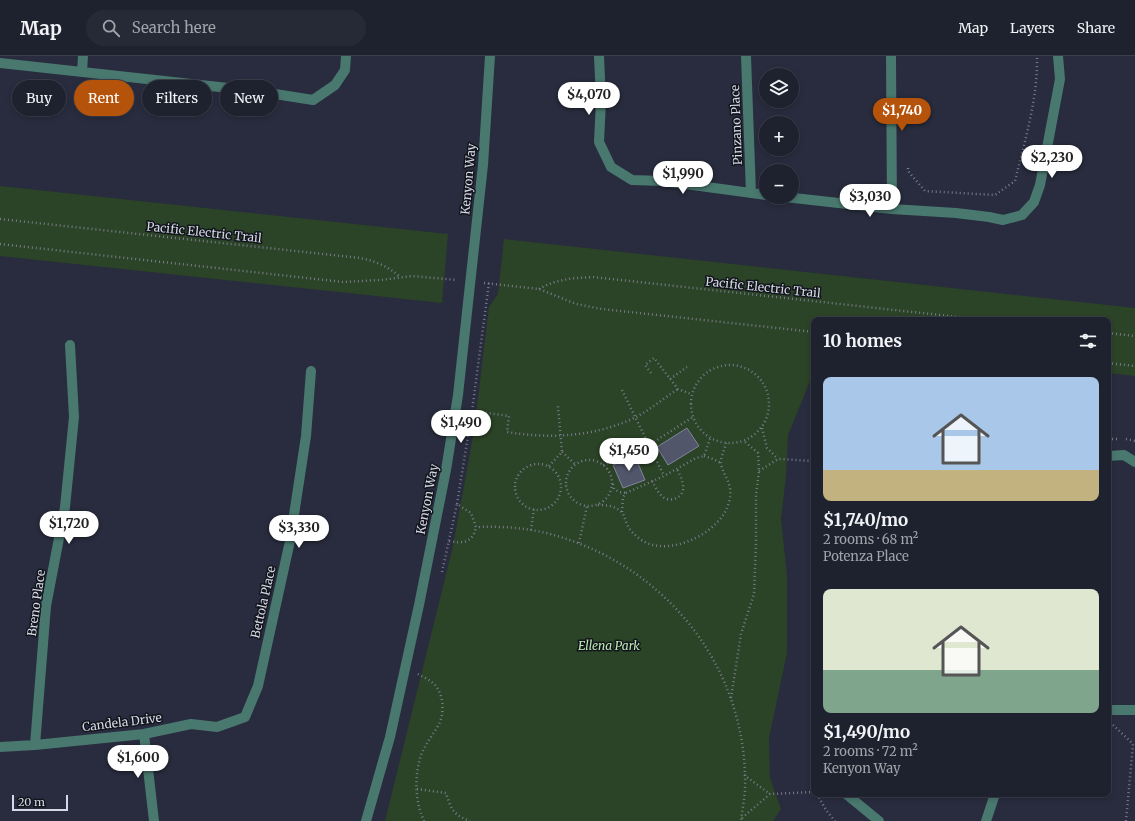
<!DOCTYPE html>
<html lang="en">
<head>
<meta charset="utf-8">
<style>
  body { margin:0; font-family:Merriweather,serif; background:#262936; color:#f1f3f6; height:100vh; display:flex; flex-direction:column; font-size:15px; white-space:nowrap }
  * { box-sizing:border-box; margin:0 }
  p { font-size:13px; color:#a1a3aa }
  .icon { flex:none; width:22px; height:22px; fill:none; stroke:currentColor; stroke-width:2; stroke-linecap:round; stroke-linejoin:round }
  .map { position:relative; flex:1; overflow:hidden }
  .side { position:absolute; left:811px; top:261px; width:300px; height:480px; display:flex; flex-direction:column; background:#1e212e; border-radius:8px; box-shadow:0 2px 6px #0003,0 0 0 1px #3c3e4a }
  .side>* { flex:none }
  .guide { position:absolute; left:12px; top:24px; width:380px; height:36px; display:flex; gap:8px }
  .fabs { position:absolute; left:759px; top:12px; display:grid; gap:8px }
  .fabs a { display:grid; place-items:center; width:40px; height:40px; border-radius:50%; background:#1e212e; box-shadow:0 2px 6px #0003,0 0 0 1px #3c3e4a; font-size:20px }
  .scale { position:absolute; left:12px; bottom:10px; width:56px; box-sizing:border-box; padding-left:4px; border:2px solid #d5d8e5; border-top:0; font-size:11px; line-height:14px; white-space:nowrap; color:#d5d8e5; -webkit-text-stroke:3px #13151d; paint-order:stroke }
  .price { position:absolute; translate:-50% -34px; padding:0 9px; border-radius:14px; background:#fff; color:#222; font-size:13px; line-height:26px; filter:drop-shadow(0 1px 2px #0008) }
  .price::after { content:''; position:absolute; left:50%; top:24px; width:12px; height:9px; margin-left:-6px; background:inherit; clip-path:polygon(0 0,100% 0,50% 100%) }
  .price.on { background:#b45309; color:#fff }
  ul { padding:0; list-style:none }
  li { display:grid; align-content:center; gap:8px; height:212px; padding:0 12px }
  li span { display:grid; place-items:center; height:124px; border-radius:8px; color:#555 }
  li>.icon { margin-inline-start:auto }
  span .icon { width:72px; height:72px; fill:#fffc; stroke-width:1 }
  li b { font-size:17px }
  h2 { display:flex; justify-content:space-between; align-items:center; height:48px; padding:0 12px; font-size:17px }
  .chip { padding:0 14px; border-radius:18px; background:#1e212e; box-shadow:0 2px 6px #0003,0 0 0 1px #3c3e4a; font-size:14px; line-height:36px }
  .chip.on { background:#b45309; color:#fff }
  header { display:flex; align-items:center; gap:24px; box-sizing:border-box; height:56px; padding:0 20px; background:#1e212e; border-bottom:1px solid #3c3e4a }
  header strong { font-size:19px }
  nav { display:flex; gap:22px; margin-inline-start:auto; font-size:14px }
  .search { width:280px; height:36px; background:#262936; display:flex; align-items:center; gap:10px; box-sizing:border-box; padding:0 14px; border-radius:22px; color:#a1a3aa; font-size:15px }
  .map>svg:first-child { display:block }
  .green { fill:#2b4326 }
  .building { fill:#51566a; stroke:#80859b }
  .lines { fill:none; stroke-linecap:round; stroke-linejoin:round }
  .path { stroke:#787c8b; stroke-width:2.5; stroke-dasharray:1 3; stroke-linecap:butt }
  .minor { stroke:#49786f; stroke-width:10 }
  .labels { text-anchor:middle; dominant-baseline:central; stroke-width:3; stroke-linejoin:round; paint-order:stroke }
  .street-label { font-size:12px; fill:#d5d8e5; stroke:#13151d }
  .park-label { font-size:12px; font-style:italic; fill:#bae8b0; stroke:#13151d }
</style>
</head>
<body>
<header>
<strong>Map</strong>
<div class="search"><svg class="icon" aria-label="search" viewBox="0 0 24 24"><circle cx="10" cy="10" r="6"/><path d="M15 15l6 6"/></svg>Search here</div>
<nav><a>Map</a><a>Layers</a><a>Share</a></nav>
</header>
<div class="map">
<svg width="1135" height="765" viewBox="0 0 1135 765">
  <rect width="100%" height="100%" fill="#282c3e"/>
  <path class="green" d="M 0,130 L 448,178 L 442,247 L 0,200 Z
    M 504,183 L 1135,252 L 1135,320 L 1108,317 L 1108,264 L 814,264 L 814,311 L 808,330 L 788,379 L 786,420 L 781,463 L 787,520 L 787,597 L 769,682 L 770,722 L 781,753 L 773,765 L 385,765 L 453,490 L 474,375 L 489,251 L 498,238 Z"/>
  <path class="building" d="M 687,372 L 699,390 L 668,409 L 657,391 Z
    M 635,400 L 645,424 L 623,432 L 613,409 Z"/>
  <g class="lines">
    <path class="path" d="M 908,112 L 908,115 L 925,135 L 995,139 L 1015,125 C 1025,84 1038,42 1037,0
      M 0,163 L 360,202 C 375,205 388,210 400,221
      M 0,188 L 343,226 L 381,224 L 412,220 L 457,224
      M 484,227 L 539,233 L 576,248 L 602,253 L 814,276
      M 539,233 C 556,223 574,222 593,221 L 986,264
      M 1108,277 L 1135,280
      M 1108,307 L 1135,310
      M691 348a39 39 0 1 1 78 0a39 39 0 1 1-78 0Z
      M 651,317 L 645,309 L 654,302 L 678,333 L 691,338
      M 670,323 L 687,311
      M 622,334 L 664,420
      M 472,355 L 489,227
      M 762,372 L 767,392 L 778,403
      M 1108,383 L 1119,383
      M 1126,383 L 1135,385
      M 562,396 L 576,409
      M 704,400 L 713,403 L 721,407
      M566 427a23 23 0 1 1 46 0a23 23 0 1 1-46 0Z
      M515 431a23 23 0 1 1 46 0a23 23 0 1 1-46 0Z
      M 603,409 L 649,389 L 693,361
      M 549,410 L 562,396 L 558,350
      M 759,415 L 778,403 L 814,405
      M 652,425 C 655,430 658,437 663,441 C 669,446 681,443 683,434 C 684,427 680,419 677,413
      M 613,428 L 614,433 L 619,436 L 626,437
      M 457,448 L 472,355 L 509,360 L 507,376 C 550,383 594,381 634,362 C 650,354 664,342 678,333
      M 598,449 C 607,449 617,450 623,458 C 625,462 626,467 629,472 C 633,478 640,484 647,487 C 675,499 722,475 729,446 C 734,428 724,422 721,408 C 720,402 725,393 726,387
      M 622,456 L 623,441 L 626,437 L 664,420 L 696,402 L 704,400 L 710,383
      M 531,474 L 534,453
      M 449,485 C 464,488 473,486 476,471
      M 579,487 L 587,450
      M 442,516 L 457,448 L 471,457 L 476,471 C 503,470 531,472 557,480 C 670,513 749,616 745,735 C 744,745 742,755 741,765
      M 418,618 C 423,621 430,624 434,628 C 444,638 445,658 438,670 C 432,680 425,689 421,699 C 414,721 415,745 424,765
      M 731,642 L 741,578 L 754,538 L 756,486 L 756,439 L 759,415 L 758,397 L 744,385
      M 1113,669 L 1133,688 L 1126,765
      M 744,719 L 770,738
      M 417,733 L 446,737 C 451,753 453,759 470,765
      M 817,738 L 826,754 L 835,765
      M 742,762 L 770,738 L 814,736"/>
    <path class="minor" d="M 599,0 L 601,45 L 599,86 L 611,111 L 632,124 L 663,125 L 766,139
      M 746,0 L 751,137
      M 891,0 L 892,153
      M 0,7 L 256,35 L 313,44 L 335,29 L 345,14 L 346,0
      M 82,16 L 83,0
      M 785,141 L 892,153 L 956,157 L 989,161 L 1003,164 L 1022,159 L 1034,146 L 1040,129 L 1060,23 L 1058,0
      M 1108,400 L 1124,399 L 1135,406
      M 1108,654 L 1135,654
      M 144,678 L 154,765
      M 35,689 L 46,550 L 65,451 L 74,361 L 70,289
      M 0,691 L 35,689 L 144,678 L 191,668 L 217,671 L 245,661 L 258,630 L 290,485 L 306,380 L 311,315
      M 846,738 L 879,765
      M 366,765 L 390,681 L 419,549 L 446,414 L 458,339 L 483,109 L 490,0
      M 986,765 L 995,738"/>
  </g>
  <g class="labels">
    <g class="street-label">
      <text transform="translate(736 69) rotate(-92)">Pinzano Place</text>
      <text transform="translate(468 123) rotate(-85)">Kenyon Way</text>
      <text transform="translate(204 176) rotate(6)">Pacific Electric Trail</text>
      <text transform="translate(763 231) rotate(6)">Pacific Electric Trail</text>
      <text transform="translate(427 443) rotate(-79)">Kenyon Way</text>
      <text transform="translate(263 546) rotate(-77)">Bettola Place</text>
      <text transform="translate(36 547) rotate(-82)">Breno Place</text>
      <text transform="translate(122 666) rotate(-7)">Candela Drive</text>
    </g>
    <g class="park-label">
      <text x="609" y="589">Ellena Park</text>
    </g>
  </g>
</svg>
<div class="fabs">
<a><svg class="icon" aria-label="layers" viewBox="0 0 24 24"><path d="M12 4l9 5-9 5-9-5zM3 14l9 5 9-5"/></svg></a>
<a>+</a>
<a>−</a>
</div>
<div class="scale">20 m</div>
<b class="price" style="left:589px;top:60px">$4,070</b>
<b class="price on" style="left:902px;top:76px">$1,740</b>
<b class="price" style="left:1052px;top:123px">$2,230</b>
<b class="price" style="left:683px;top:139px">$1,990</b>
<b class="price" style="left:870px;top:162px">$3,030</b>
<b class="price" style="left:461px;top:388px">$1,490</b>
<b class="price" style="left:629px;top:416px">$1,450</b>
<b class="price" style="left:69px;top:489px">$1,720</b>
<b class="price" style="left:299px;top:493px">$3,330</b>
<b class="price" style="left:138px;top:723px">$1,600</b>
<div class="guide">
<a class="chip">Buy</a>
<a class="chip on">Rent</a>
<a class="chip">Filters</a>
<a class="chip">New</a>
</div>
<section class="side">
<h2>10 homes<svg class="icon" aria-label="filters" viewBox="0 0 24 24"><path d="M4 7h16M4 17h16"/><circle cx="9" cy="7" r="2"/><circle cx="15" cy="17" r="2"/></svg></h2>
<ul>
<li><span style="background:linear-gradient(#a9c7e8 75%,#c2b280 0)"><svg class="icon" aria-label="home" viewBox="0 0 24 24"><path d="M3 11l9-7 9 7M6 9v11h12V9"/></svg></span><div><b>$1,740/mo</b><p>2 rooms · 68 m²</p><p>Potenza Place</p></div></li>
<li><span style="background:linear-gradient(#dfe7d0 65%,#7fa58c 0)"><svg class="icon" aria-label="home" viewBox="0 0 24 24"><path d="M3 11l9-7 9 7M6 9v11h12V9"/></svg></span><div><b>$1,490/mo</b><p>2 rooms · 72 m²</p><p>Kenyon Way</p></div></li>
</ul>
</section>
</div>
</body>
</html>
